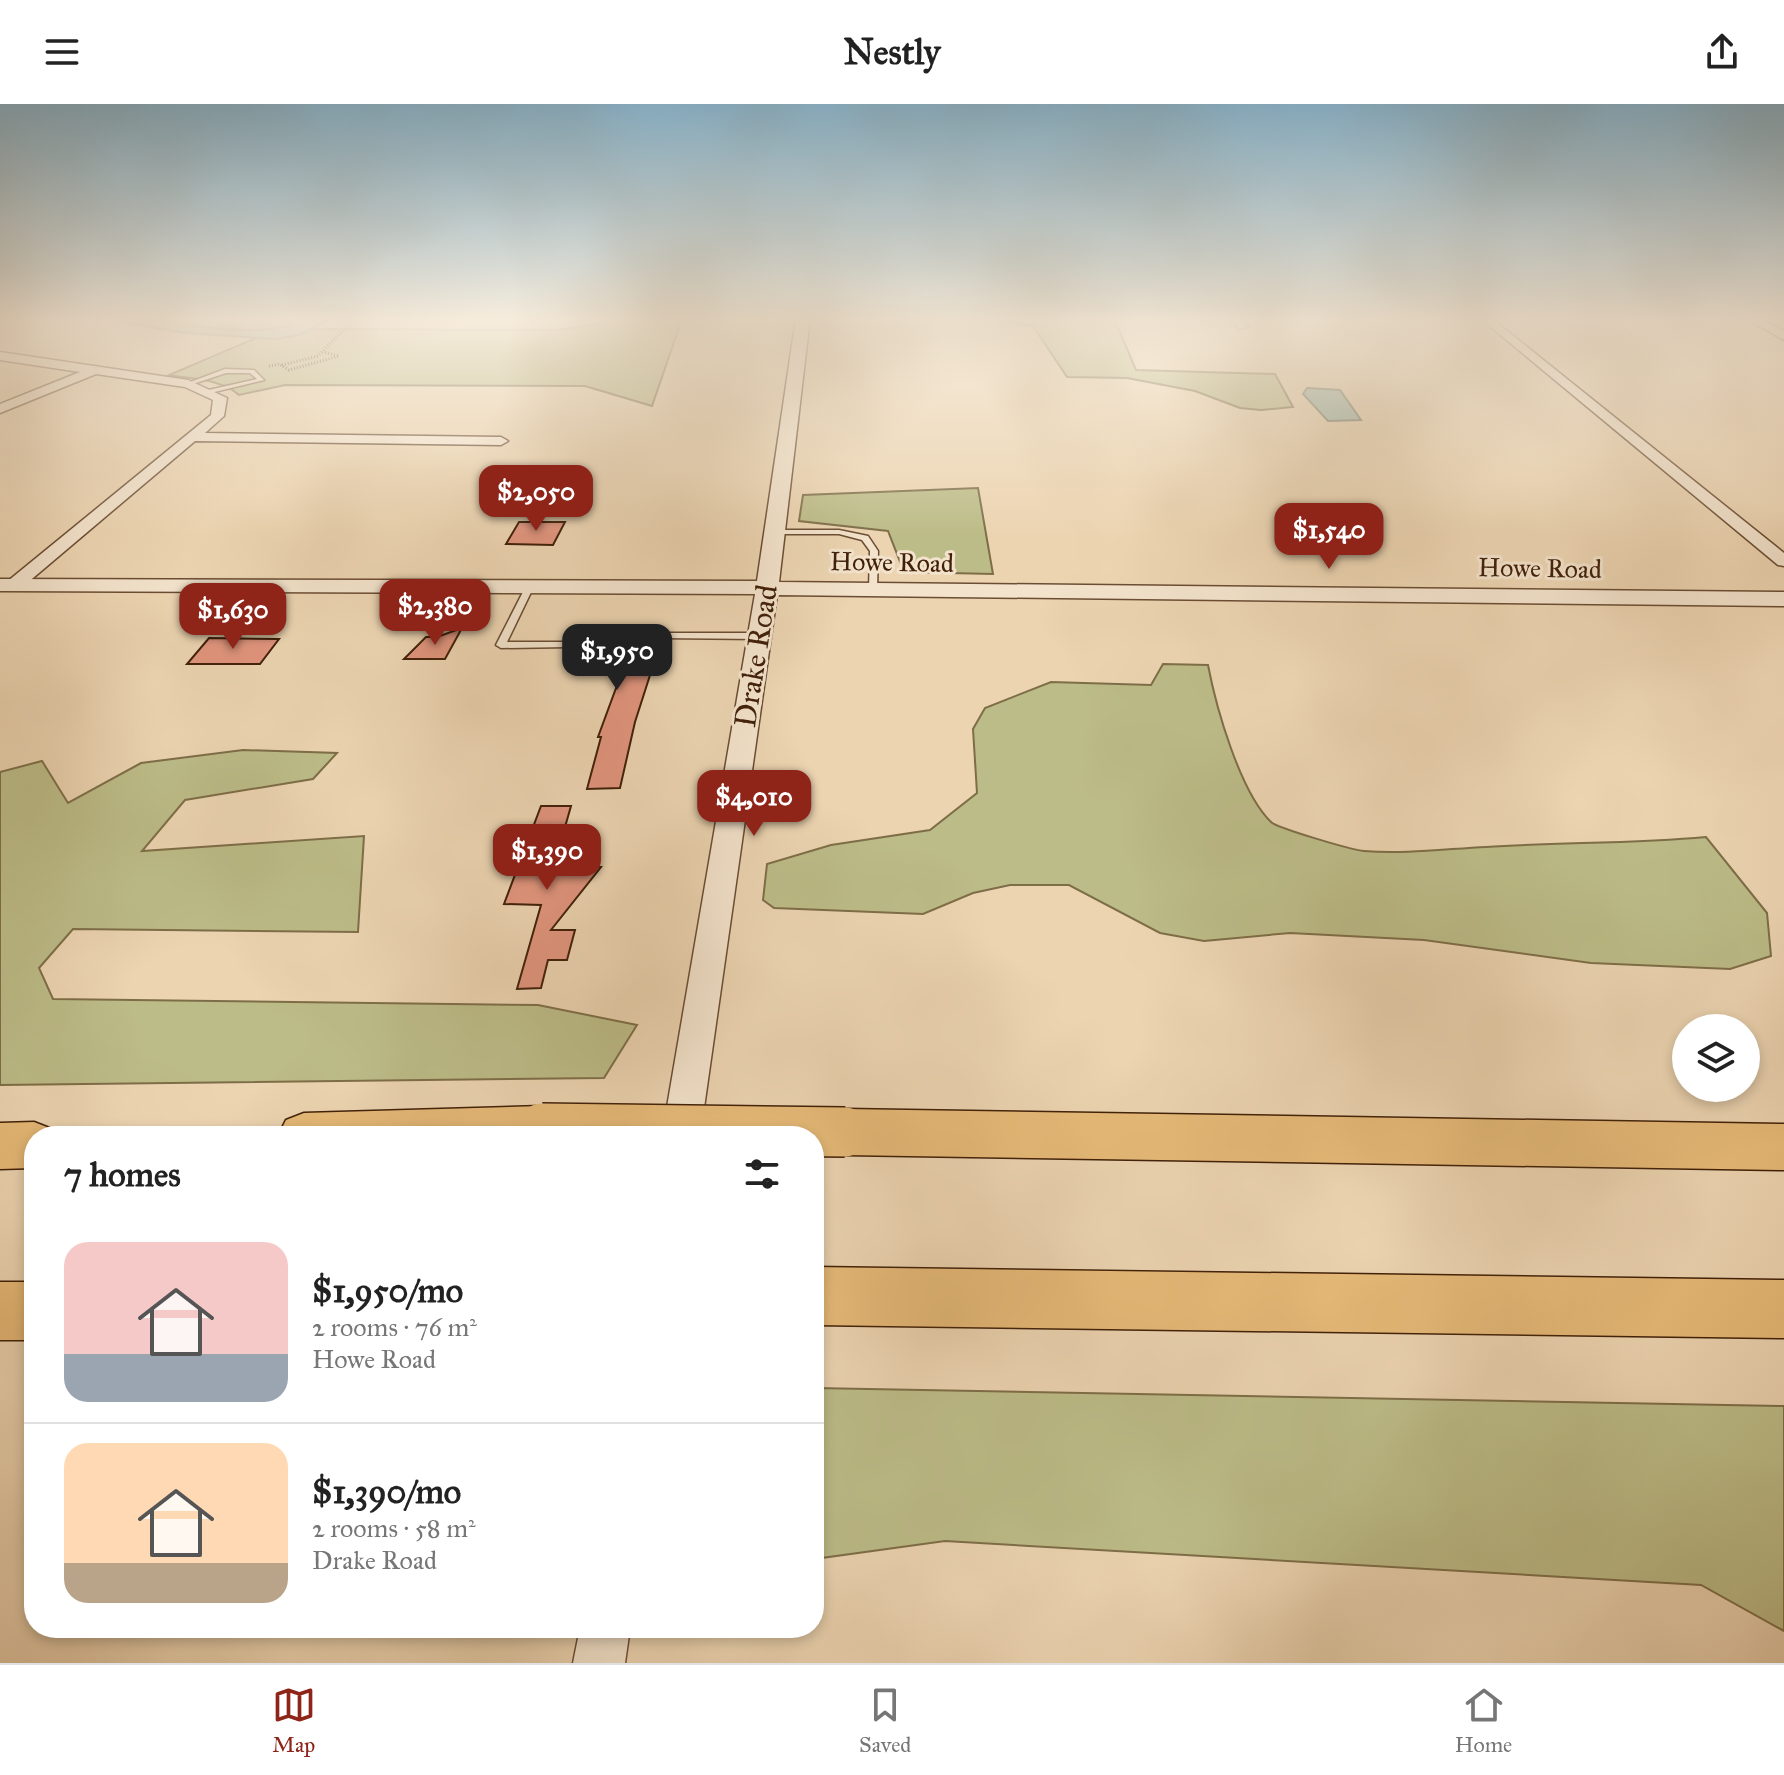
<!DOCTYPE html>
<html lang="en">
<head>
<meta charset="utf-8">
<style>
  body { margin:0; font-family:"IM FELL Great Primer",serif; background:#f2f2f2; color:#222; height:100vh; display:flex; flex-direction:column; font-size:30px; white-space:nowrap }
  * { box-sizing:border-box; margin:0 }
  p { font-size:26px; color:#767676 }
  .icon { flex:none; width:44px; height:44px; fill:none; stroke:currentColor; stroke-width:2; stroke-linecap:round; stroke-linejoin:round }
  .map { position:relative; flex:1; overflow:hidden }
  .details { position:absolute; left:24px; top:1022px; width:800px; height:512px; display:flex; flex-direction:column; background:#fff; border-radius:32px; box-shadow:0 4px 12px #0003 }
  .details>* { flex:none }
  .fabs { position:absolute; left:1672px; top:910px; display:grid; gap:16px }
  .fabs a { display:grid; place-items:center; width:88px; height:88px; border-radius:50%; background:#fff; box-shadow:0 4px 12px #0003; font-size:40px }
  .price { position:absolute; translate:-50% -68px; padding:0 18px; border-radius:16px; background:#8f2418; color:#fff; font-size:26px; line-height:52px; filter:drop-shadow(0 2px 4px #0008) }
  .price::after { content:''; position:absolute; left:50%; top:48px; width:24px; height:18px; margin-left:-12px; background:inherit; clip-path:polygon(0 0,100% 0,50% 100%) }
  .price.on { background:#222; color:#fff }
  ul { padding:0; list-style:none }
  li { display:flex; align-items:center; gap:24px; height:200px; padding:0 40px }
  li+li { border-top:2px solid #e0e0e0 }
  li span { display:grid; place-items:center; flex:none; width:224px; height:160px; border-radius:24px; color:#555 }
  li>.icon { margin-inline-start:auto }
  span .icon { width:96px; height:96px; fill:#fffc; stroke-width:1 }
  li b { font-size:34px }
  h2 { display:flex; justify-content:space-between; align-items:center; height:96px; padding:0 40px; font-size:34px }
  header { display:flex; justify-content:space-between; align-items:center; height:104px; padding:0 40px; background:#fff; font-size:36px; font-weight:700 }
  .tabs { display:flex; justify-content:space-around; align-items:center; height:112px; border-top:2px solid #e0e0e0; background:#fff; font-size:22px; color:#767676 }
  .tabs a { display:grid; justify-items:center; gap:4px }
  .tabs .on { color:#8f2418 }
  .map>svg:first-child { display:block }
  .green { fill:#bcbc88; stroke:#7e6e48; stroke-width:2 }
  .water { fill:#99b8ad; stroke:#757b6b; stroke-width:2 }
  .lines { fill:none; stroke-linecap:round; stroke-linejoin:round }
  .shore { stroke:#6c6c5b; stroke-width:2 }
  .building { fill:#e1957e; stroke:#402009; stroke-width:2 }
  .service-casing { stroke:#6b4d33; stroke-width:3 }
  .minor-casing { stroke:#6b4d33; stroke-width:3 }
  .tertiary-casing { stroke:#6b4d33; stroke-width:3 }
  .motorway-casing { stroke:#402009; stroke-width:3 }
  .path { stroke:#402009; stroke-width:3; stroke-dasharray:1 2; stroke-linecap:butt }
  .service { fill:#f3e3cc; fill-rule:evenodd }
  .minor { fill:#f3e3cc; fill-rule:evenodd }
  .tertiary { fill:#f3e3cc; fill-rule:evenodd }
  .motorway { fill:#e6ba78; fill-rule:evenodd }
  .motorway-bridge-casing { stroke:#402009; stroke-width:52; stroke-linecap:butt }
  .motorway-bridge { stroke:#e6ba78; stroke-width:49 }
  .labels { text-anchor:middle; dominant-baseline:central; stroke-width:6; stroke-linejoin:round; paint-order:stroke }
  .far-street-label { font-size:26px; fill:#402009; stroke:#f3e3cc }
  .street-label { font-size:30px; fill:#402009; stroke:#f3e3cc }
</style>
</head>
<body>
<header><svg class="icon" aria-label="menu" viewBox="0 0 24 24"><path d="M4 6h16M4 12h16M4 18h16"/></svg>Nestly<svg class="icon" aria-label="share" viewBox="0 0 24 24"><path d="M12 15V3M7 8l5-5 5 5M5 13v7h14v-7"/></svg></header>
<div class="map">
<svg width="1784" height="1559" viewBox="0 0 1784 1559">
  <rect width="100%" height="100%" fill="#ecd4b1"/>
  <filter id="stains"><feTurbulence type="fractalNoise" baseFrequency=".0025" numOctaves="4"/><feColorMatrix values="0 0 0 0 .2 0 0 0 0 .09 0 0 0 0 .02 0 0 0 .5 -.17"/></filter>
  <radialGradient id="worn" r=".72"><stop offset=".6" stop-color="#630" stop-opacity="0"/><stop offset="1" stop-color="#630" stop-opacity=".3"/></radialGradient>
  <path class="green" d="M 991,214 L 1114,214 L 1136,266 L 1275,270 L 1293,303 L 1261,306 L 1240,304 L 1195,287 L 1127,274 L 1067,273 L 1033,222 Z
    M 631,215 L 682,215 L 652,302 L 585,282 L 285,281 L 239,291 C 222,275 191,275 169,271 L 256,234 L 291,233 L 311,225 L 558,226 Z
    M 978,384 L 993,470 L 904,468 L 888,427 L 799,417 L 803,391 Z
    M 1163,560 L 1208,561 C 1216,603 1240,688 1271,718 C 1277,724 1352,746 1364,747 C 1405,750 1445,745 1486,743 C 1559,738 1632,740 1706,733 L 1767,809 L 1771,852 L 1730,865 L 1591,859 L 1424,836 L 1290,829 L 1204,837 L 1160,829 L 1069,781 L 1010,781 L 973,789 L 923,810 L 774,804 L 763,796 L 767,760 L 831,741 L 930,726 L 977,689 L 973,625 L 985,604 L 1051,578 L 1151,581 Z
    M 243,646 L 337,649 L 313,675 L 185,696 L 142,747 L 364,732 L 358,828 L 73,825 L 39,864 L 53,895 L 538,901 L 637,921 L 604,974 L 0,981 L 0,668 L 42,657 L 68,699 L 141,659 Z
    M 814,1284 L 1784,1302 L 1784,1527 L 1701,1481 L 945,1437 L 814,1455 Z"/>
  <path class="water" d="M 102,214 L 333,214 L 302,230 L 275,235 L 184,229 Z
    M 1307,284 L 1340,286 L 1361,316 L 1328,317 L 1303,290 Z"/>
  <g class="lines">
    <path class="shore" d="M 144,214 C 203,223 259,236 316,214"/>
  </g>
  <path class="building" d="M 519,418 L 565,418 L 553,441 L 506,440 Z
    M 646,521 L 639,543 L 665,544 L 659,565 L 652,565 L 635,618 L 620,684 L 587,685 L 601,633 L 598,633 L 623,565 L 571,566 L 578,548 L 571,547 L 582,522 Z
    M 462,524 L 445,555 L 404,555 L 426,533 L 437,533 Z
    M 209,534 L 279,535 L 260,560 L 187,560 Z
    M 541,702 L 571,702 L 555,758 L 601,763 L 551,826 L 575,826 L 567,856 L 548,856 L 541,884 L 517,885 L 541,801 L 504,800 Z"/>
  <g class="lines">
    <g class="service-casing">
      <path id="service" d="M 225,265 L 254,266 L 264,276 L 206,290 L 203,288 L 204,287 L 257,275 L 250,269 L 226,269 L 190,281 L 185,280 Z
        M 771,426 L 839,426 L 868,432 L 878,447 L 877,485 L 873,488 L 869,485 L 870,447 L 862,436 L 839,430 L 774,430 L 770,428 Z
        M 529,481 L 533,484 L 507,538 L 565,538 L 570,541 L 568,543 L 501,544 L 496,541 L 525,484 Z
        M 664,529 L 759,529 L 764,532 L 759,535 L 661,534 L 659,532 Z"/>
    </g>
    <g class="minor-casing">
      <path id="minor" d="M 1230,214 L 1241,214 L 1248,223 L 1238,225 Z
        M 1480,214 L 1491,214 L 1784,449 L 1784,462 L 1778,461 Z
        M 1745,214 L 1759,214 L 1784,227 L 1784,236 Z
        M 0,248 L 188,276 L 227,294 L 224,312 L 205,329 L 501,333 L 508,337 L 501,341 L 195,337 L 20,485 L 14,486 L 5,481 L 8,477 L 211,311 L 213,296 L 185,283 L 96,270 L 0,309 L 0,300 L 80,268 L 0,256 Z"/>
    </g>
    <g class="tertiary-casing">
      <path id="tertiary" d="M 796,214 L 810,214 L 779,478 L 1784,488 L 1784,502 L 777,491 L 700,1032 L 662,1032 L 755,490 L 0,487 L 0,475 L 757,477 Z
        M 580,1524 L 630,1524 L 625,1559 L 573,1559 Z"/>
    </g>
    <g class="motorway-casing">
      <path id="motorway" d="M 542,1002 L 560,1008 L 568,1024 L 564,1032 L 278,1032 L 286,1016 L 304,1009 Z
        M 845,1005 L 1784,1020 L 1784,1066 L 845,1051 L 827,1044 L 819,1028 L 827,1012 Z
        M 34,1018 L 52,1025 L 56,1032 L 34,1032 L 34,1064 L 0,1065 L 0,1019 Z
        M 814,1163 L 1784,1176 L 1784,1234 L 814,1221 Z
        M 0,1178 L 34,1178 L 34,1236 L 0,1236 Z"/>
    </g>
    <path class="path" d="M 282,261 L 318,252 L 355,214
      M 269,262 L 279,260 L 289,266 L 339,252 L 323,248"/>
    <use href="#service" class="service"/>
    <use href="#minor" class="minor"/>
    <use href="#tertiary" class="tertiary"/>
    <use href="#motorway" class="motorway"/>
    <g class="motorway-bridge-casing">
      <path id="motorway-bridge" d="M 542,1024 L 845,1028"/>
    </g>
    <use href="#motorway-bridge" class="motorway-bridge"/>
  </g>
  <linearGradient id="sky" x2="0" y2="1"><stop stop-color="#88b6d0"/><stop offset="0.5" stop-color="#f6ecdc"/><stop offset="1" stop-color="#f6ecdc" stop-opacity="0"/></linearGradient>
  <rect width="1784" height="432" fill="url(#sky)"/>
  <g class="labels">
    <g class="far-street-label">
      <text transform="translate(892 458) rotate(1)">Howe Road</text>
      <text transform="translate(1540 464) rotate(1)">Howe Road</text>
    </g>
    <g class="street-label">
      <text transform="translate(756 552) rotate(-81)">Drake Road</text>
    </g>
  </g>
  <rect width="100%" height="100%" filter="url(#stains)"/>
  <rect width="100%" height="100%" fill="url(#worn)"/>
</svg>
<div class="fabs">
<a><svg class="icon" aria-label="layers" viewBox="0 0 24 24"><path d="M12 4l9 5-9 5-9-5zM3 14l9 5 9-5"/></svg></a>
</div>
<b class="price" style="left:536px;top:429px">$2,050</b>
<b class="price" style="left:1329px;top:467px">$1,540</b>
<b class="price" style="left:435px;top:543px">$2,380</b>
<b class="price" style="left:233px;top:547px">$1,630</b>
<b class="price on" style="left:617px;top:588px">$1,950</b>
<b class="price" style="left:754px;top:734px">$4,010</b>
<b class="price" style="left:547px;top:788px">$1,390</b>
<section class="details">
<h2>7 homes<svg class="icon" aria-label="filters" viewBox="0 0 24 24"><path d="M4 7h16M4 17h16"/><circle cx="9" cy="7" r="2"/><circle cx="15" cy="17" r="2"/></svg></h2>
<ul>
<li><span style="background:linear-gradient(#f6c9c9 70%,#9aa5b1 0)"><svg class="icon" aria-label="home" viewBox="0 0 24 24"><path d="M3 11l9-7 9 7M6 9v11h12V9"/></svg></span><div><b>$1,950/mo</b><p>2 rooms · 76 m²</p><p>Howe Road</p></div></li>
<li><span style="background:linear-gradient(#ffd9b3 75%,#b9a48a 0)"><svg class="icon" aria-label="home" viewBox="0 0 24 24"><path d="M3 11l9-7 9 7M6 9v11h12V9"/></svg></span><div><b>$1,390/mo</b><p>2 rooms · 58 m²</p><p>Drake Road</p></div></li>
</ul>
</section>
</div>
<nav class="tabs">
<a class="on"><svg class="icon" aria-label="map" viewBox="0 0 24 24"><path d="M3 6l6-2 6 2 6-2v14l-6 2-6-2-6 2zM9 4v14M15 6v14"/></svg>Map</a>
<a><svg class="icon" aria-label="saved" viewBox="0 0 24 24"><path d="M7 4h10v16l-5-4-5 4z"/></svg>Saved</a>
<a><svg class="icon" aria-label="home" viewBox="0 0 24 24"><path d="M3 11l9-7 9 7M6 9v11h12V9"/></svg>Home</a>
</nav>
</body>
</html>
